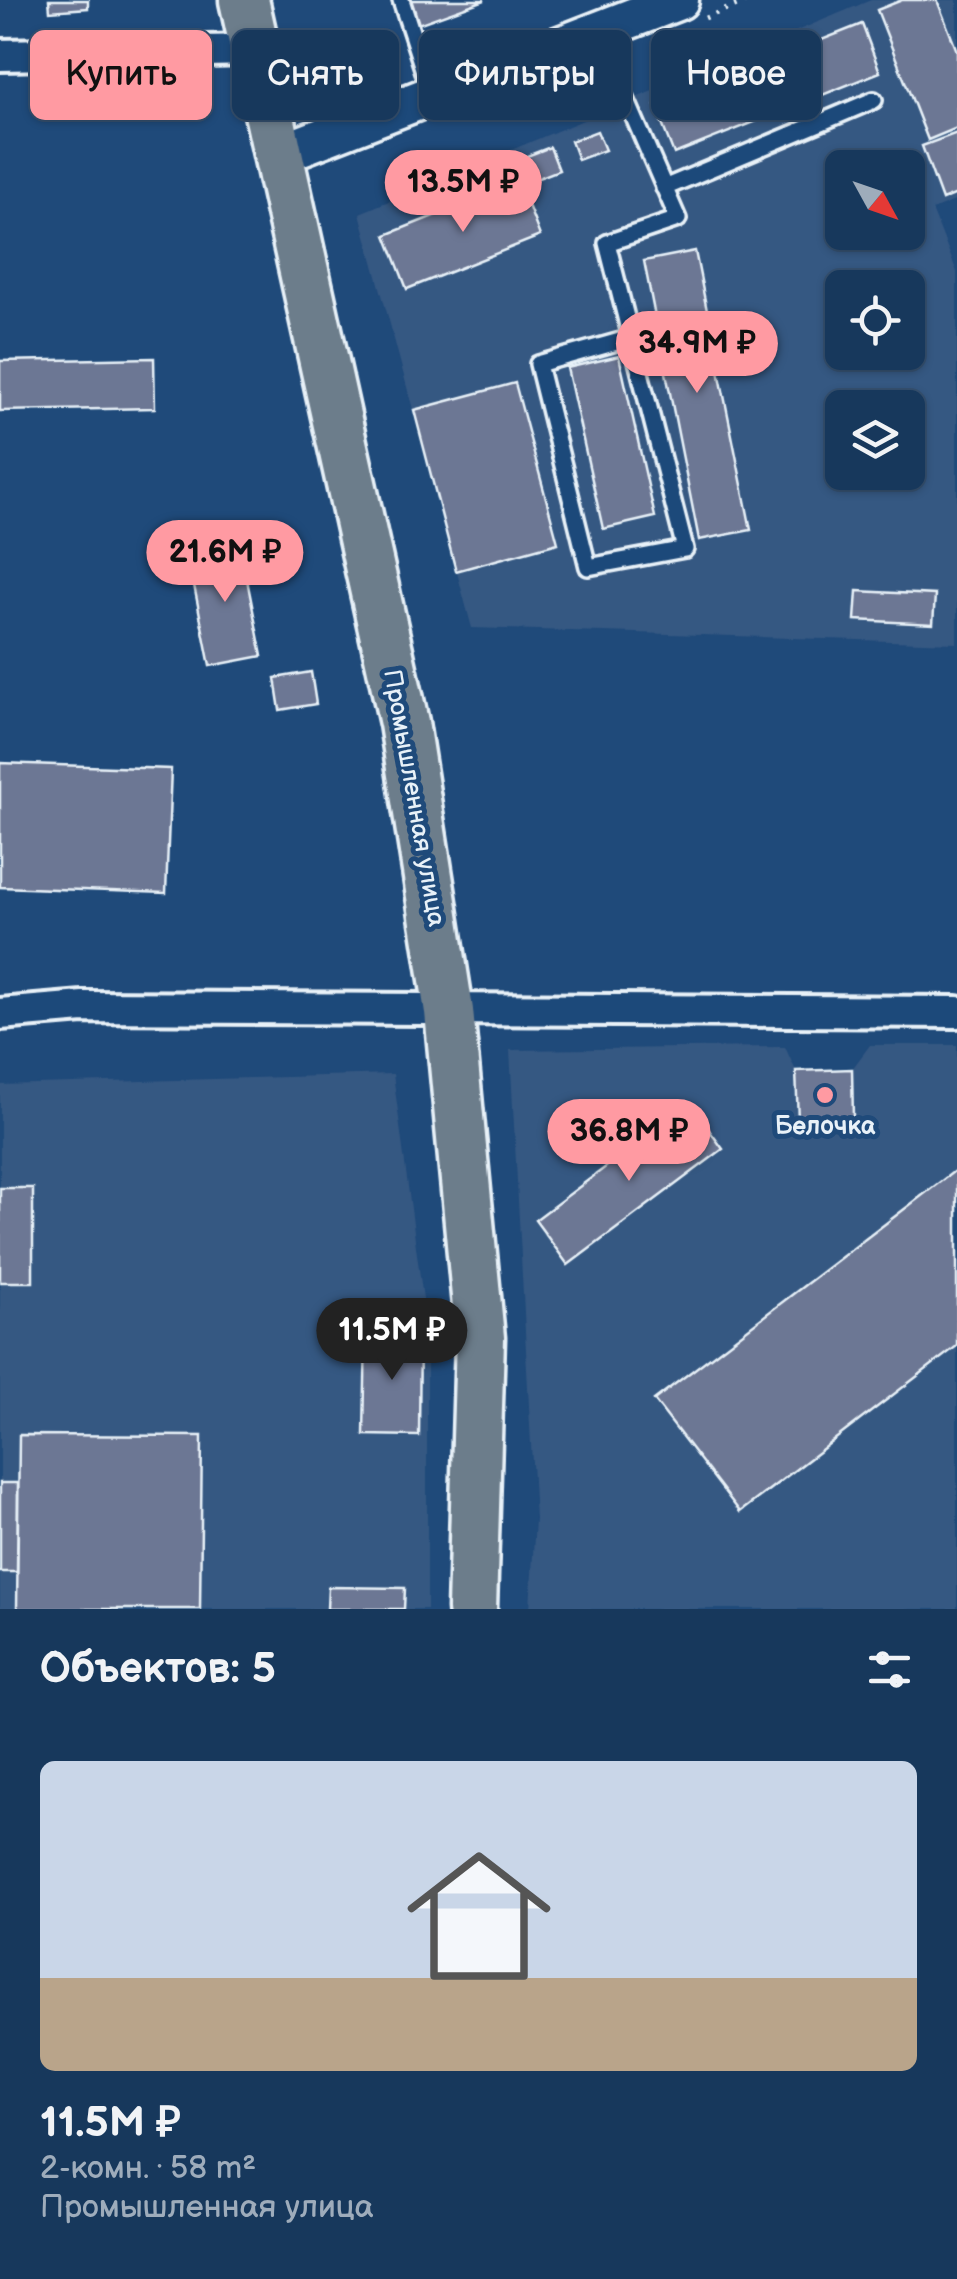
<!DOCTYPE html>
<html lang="ru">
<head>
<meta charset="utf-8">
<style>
  body { margin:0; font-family:"Balsamiq Sans",sans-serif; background:#203f62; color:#f1f3f6; height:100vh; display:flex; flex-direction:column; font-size:38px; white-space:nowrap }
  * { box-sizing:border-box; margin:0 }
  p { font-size:32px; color:#9eacbb }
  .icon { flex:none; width:55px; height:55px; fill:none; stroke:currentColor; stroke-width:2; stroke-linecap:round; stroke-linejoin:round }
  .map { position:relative; height:1609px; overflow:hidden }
  .details { display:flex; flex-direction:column; background:#17385c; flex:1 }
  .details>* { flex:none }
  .guide { position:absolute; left:30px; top:30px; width:898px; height:90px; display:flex; gap:20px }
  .needle { width:65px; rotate:130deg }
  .buttons { position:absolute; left:825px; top:150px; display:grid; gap:20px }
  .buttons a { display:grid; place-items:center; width:100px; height:100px; border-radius:15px; background:#17385c; box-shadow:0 2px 8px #0004,0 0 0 2px #365272; font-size:50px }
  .price { position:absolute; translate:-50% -85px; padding:0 22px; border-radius:35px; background:#ff9aa2; color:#111; font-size:32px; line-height:65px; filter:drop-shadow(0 2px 5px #0008) }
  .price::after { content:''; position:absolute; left:50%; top:60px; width:30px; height:22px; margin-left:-15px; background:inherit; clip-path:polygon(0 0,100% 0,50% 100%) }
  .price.selected { background:#222; color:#fff }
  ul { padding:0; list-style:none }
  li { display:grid; align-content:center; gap:20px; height:530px; padding:0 40px }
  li+li { border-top:2px solid #365272 }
  li span { display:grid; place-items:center; height:310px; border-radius:15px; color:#555 }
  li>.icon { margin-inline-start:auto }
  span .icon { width:180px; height:180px; fill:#fffc; stroke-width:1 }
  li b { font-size:42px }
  h2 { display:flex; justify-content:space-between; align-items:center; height:120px; padding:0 40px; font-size:42px }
  .pill { padding:0 35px; border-radius:15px; background:#17385c; box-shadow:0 2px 8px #0004,0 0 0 2px #365272; font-size:35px; line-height:90px }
  .pill.selected { background:#ff9aa2; color:#111 }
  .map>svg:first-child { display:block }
  .built { fill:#365882; fill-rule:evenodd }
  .building { fill:#6c7794; stroke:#e8f1f8; stroke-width:2.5 }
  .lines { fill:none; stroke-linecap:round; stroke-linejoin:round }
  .service-casing { stroke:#e8f1f8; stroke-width:22 }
  .minor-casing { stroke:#e8f1f8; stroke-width:38 }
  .tertiary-casing { stroke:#e8f1f8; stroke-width:45 }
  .primary-casing { stroke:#e8f1f8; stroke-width:55 }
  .path { stroke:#e8f1f8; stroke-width:5; stroke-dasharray:2.5 8; stroke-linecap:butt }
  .service { stroke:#1f4a7a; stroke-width:15 }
  .minor { stroke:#1f4a7a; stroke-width:30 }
  .tertiary { stroke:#1f4a7a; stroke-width:38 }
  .primary { stroke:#6c7d8b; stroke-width:48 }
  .poi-dot { fill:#ff9aa2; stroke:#1f4a7a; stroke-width:4 }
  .labels { text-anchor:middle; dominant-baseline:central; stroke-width:10; stroke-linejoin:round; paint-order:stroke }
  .street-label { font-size:25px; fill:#e8f1f8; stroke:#1f4a7a }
  .poi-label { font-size:25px; font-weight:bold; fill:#e8f1f8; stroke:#1f4a7a }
</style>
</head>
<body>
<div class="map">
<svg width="957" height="1609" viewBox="0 0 957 1609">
  <rect width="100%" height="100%" fill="#1f4a7a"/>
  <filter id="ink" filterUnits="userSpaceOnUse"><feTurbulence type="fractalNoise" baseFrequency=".01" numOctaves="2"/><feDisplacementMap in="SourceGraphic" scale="20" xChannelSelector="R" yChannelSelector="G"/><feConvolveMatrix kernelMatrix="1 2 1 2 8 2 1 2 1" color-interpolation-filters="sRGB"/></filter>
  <g filter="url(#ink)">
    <path class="built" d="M 871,0 L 957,0 L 957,200 L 932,210 L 957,272 L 957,643 L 472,628 L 360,213 ZM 842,168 L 908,168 L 908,232 L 842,232 ZM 842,288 L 908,288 L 908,352 L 842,352 ZM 842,408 L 908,408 L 908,472 L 842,472 Z
      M 870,1045 L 957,1045 L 957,1609 L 530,1609 L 535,1519 L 510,1050 L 785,1047 L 796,1071 L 798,1120 L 852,1069 Z
      M 393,1074 L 427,1329 L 427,1609 L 0,1609 L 0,1085 Z"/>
    <path class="building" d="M 49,0 L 88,0 L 88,8 L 50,11 Z
      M 410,0 L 485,0 L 418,24 Z
      M 902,0 L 937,0 L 957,51 L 957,128 L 928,140 L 877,10 Z
      M 862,24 L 880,72 L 674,154 L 655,106 Z
      M 597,131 L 605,150 L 578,160 L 571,141 Z
      M 957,133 L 957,194 L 942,200 L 922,146 Z
      M 550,147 L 559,170 L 536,179 L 527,156 Z
      M 519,182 L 540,236 L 407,289 L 386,235 Z
      M 695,251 L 751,530 L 699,540 L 644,261 Z
      M 619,356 L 655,517 L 603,529 L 567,368 Z
      M 154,358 L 155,408 L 0,411 L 0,361 Z
      M 515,383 L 558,543 L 456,571 L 414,410 Z
      M 240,544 L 262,656 L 210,666 L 188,555 Z
      M 857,591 L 935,595 L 933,624 L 855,620 Z
      M 311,672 L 316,704 L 280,710 L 275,678 Z
      M 0,763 L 171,769 L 166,893 L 0,887 Z
      M 852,1069 L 853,1118 L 798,1120 L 796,1071 Z
      M 690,1104 L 723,1149 L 568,1265 L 535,1220 Z
      M 957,1169 L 957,1346 L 740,1512 L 654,1400 Z
      M 0,1188 L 33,1188 L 33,1282 L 0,1282 Z
      M 366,1330 L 420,1331 L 419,1436 L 364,1435 Z
      M 19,1435 L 202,1436 L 200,1609 L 17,1609 Z
      M 0,1483 L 18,1483 L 17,1572 L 0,1572 Z
      M 328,1587 L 405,1588 L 404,1609 L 327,1609 Z"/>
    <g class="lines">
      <g class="service-casing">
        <path id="service" d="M 401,0 L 432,96
          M 597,32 L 678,219 L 607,243 L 685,549 L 588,567 L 538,364 L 631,338
          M 664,188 L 874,100"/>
      </g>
      <g class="minor-casing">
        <path id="minor" d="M 0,55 L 255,50
          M 0,1014 L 83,1007 L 957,1012"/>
      </g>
      <g class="tertiary-casing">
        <path id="tertiary" d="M 280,154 L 679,0"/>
      </g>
      <g class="primary-casing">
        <path id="primary" d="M 244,0 L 404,723 L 449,1011 L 480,1338 L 472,1609"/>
      </g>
      <path class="path" d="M 705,18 L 749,0"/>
      <use href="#service" class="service"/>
      <use href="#minor" class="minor"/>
      <use href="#tertiary" class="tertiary"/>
      <use href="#primary" class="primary"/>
    </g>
  </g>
  <circle class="poi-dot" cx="825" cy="1095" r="10"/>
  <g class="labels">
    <g class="street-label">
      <text transform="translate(414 798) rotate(80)">Промышленная улица</text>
    </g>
    <g class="poi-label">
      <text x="825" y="1126">Белочка</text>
    </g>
  </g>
</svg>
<div class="buttons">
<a><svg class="needle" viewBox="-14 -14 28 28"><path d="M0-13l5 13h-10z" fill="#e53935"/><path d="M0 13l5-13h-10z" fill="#9eacbb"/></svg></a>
<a><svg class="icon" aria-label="locate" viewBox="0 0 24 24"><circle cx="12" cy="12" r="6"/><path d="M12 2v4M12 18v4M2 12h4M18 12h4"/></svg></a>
<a><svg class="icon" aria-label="layers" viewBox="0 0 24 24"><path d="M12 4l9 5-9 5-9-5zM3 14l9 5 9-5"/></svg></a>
</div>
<b class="price" style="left:463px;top:235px">13.5M ₽</b>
<b class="price" style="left:697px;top:396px">34.9M ₽</b>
<b class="price" style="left:225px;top:605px">21.6M ₽</b>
<b class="price" style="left:629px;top:1184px">36.8M ₽</b>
<b class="price selected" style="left:392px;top:1383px">11.5M ₽</b>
<div class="guide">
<a class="pill selected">Купить</a>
<a class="pill">Снять</a>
<a class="pill">Фильтры</a>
<a class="pill">Новое</a>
</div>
</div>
<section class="details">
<h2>Объектов: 5<svg class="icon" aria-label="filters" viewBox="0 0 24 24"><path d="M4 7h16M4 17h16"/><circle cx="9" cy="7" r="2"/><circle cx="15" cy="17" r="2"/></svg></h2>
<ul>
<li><span style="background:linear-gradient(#c9d6e8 70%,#b9a48a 0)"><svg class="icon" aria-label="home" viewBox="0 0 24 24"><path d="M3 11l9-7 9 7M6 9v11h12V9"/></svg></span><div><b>11.5M ₽</b><p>2-комн. · 58 m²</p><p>Промышленная улица</p></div></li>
</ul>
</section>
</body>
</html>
